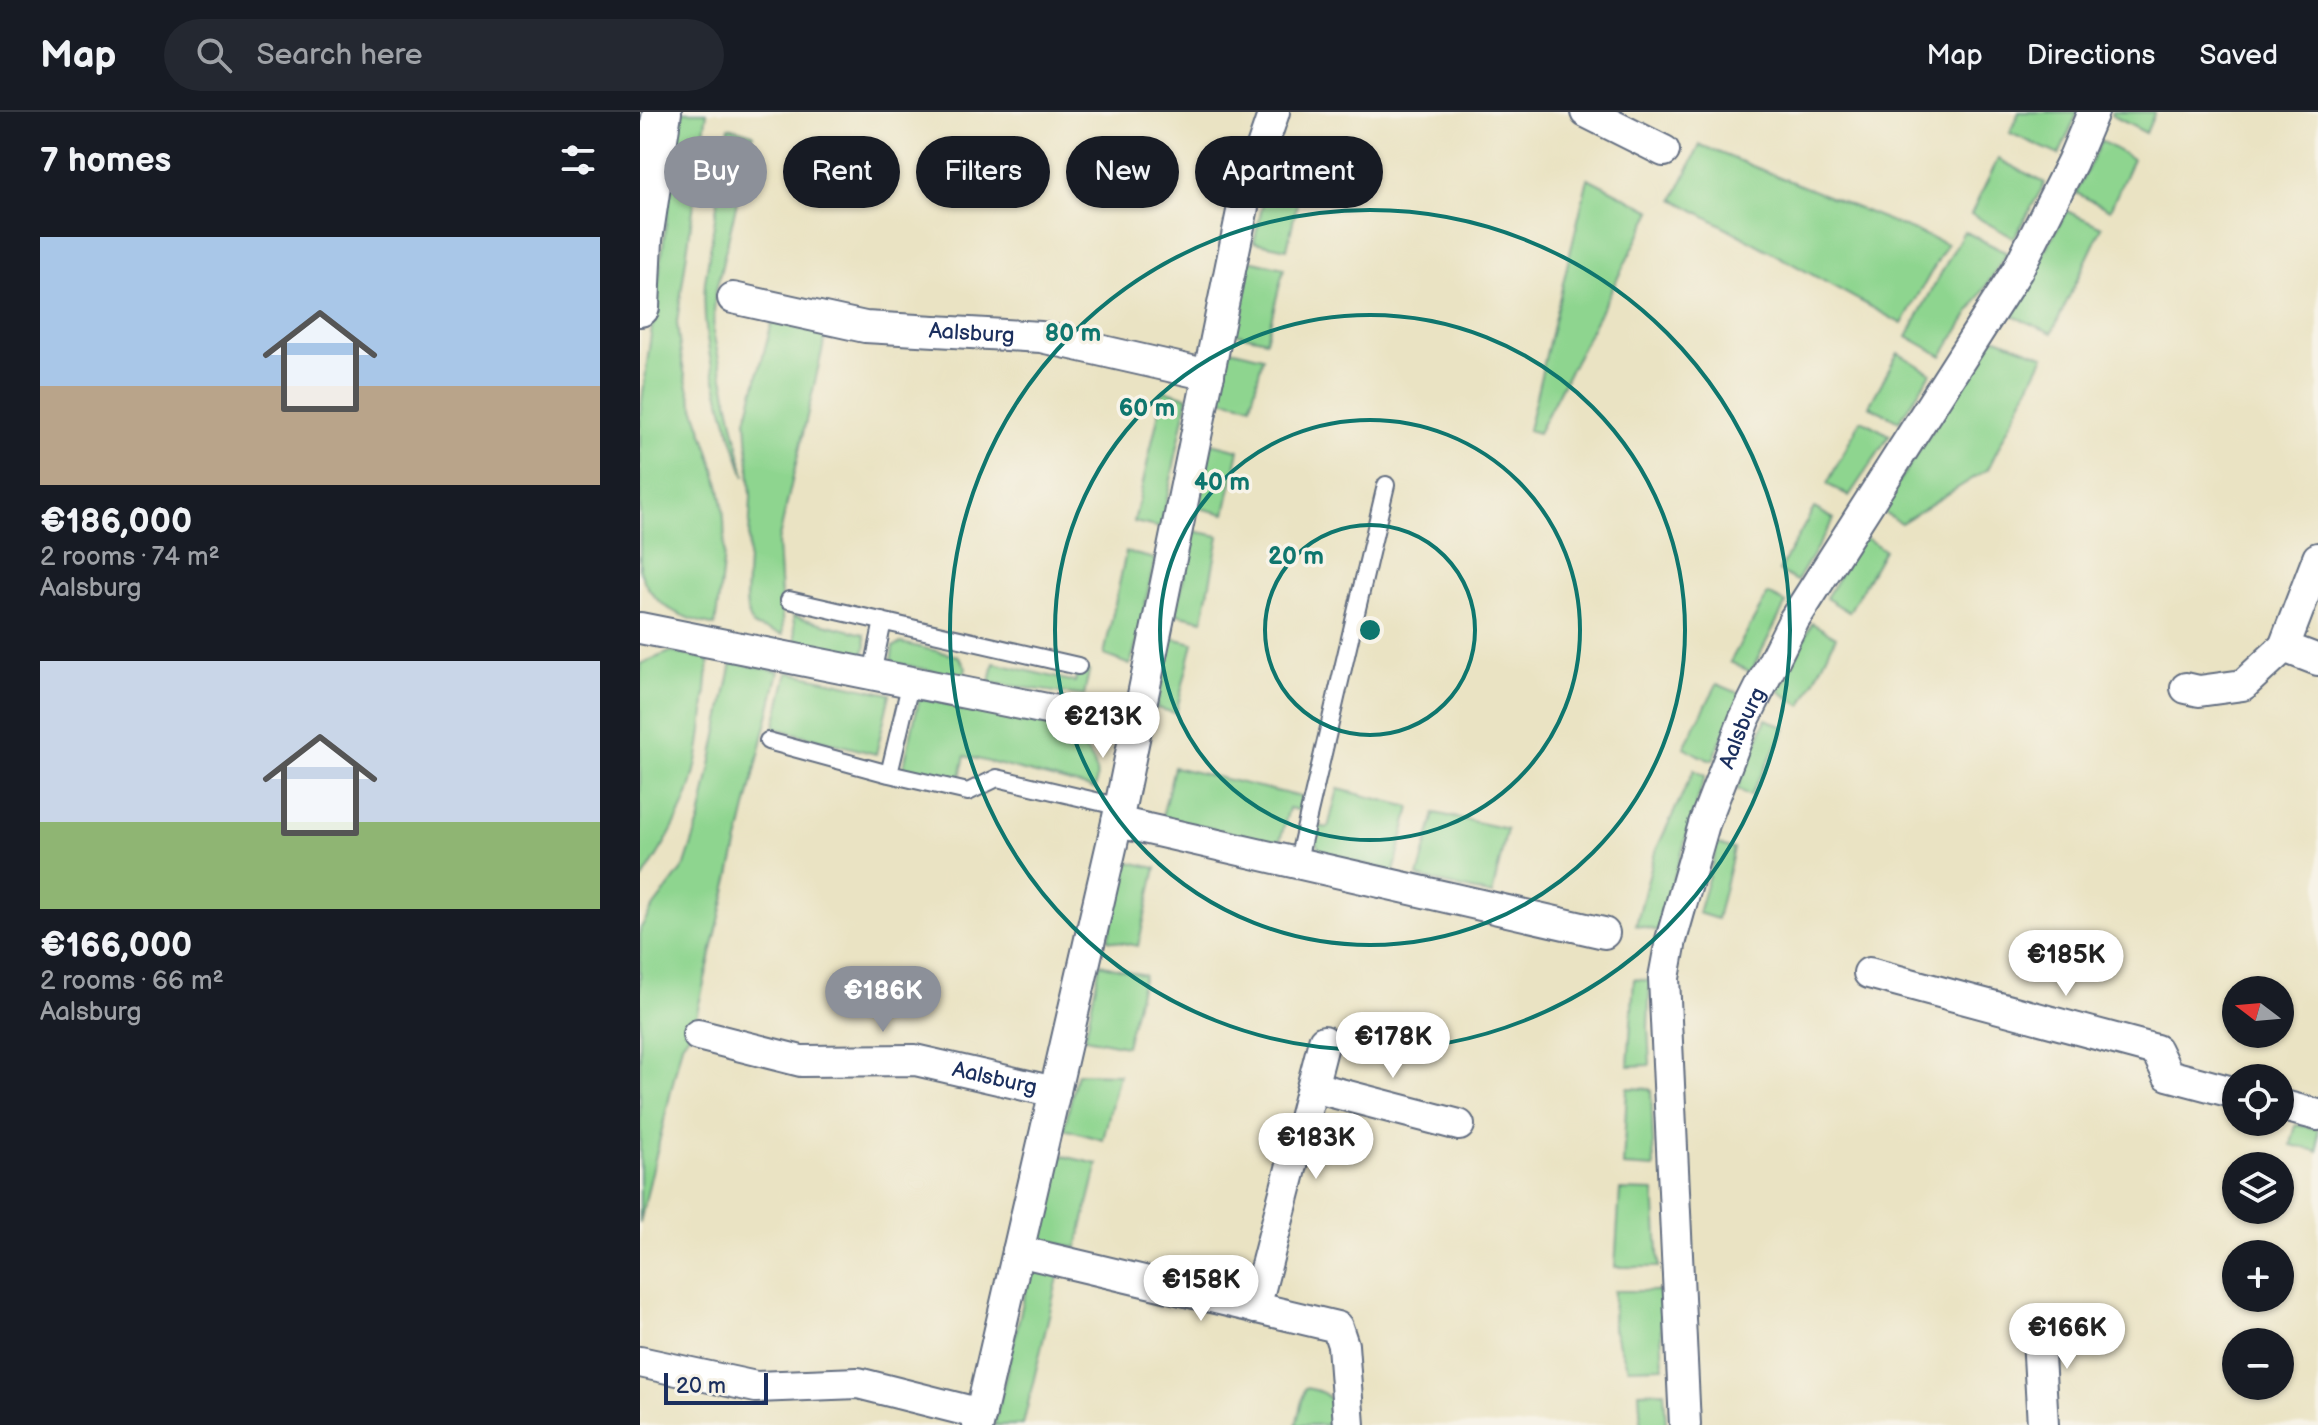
<!DOCTYPE html>
<html lang="en">
<head>
<meta charset="utf-8">
<style>
  body { margin:0; font-family:"Balsamiq Sans",sans-serif; background:#242831; color:#f1f3f6; height:100vh; display:flex; flex-direction:column; font-size:30px; white-space:nowrap }
  * { box-sizing:border-box; margin:0 }
  p { font-size:26px; color:#9ea1a6 }
  .icon { flex:none; width:44px; height:44px; fill:none; stroke:currentColor; stroke-width:2; stroke-linecap:round; stroke-linejoin:round }
  .map { position:relative; flex:1; overflow:hidden }
  .details { display:flex; flex-direction:column; background:#171b24; width:640px }
  .details>* { flex:none }
  .banner { position:absolute; left:24px; top:24px; width:760px; height:72px; display:flex; gap:16px }
  .needle { width:52px; rotate:286deg }
  .fabs { position:absolute; left:1582px; top:864px; display:grid; gap:16px }
  .fabs a { display:grid; place-items:center; width:72px; height:72px; border-radius:50%; background:#171b24; box-shadow:0 2px 6px #0004; font-size:40px }
  .scale { position:absolute; left:24px; bottom:20px; width:104px; box-sizing:border-box; padding-left:8px; border:4px solid #1b2f5e; border-top:0; font-size:22px; line-height:28px; white-space:nowrap; color:#1b2f5e; -webkit-text-stroke:6px #f7f3e8; paint-order:stroke }
  .price { position:absolute; translate:-50% -68px; padding:0 18px; border-radius:28px; background:#fff; color:#222; font-size:26px; line-height:52px; filter:drop-shadow(0 2px 4px #0008) }
  .price::after { content:''; position:absolute; left:50%; top:48px; width:24px; height:18px; margin-left:-12px; background:inherit; clip-path:polygon(0 0,100% 0,50% 100%) }
  .price.active { background:#8c9099; color:#fff }
  ul { padding:0; list-style:none }
  li { display:grid; align-content:center; gap:16px; height:424px; padding:0 40px }
  li span { display:grid; place-items:center; height:248px; border-radius:0px; color:#555 }
  li>.icon { margin-inline-start:auto }
  span .icon { width:144px; height:144px; fill:#fffc; stroke-width:1 }
  li b { font-size:34px }
  h2 { display:flex; justify-content:space-between; align-items:center; height:96px; padding:0 40px; font-size:34px }
  .chip { padding:0 28px; border-radius:36px; background:#171b24; box-shadow:0 2px 6px #0004; font-size:28px; line-height:72px }
  .chip.active { background:#8c9099; color:#fff }
  header { display:flex; align-items:center; gap:48px; box-sizing:border-box; height:112px; padding:0 40px; background:#171b24; border-bottom:2px solid #363941 }
  header strong { font-size:38px }
  nav { display:flex; gap:44px; margin-inline-start:auto; font-size:28px }
  .search { width:560px; height:72px; background:#242831; display:flex; align-items:center; gap:20px; box-sizing:border-box; padding:0 28px; border-radius:44px; color:#9ea1a6; font-size:30px }
  main { display:flex; flex:1; min-height:0 }
  .map>svg:first-child { display:block }
  .green { fill:#8ed58f; stroke:#548276; stroke-width:2 }
  .lines { fill:none; stroke-linecap:round; stroke-linejoin:round }
  .service-casing { stroke:#636e81; stroke-width:20 }
  .minor-casing { stroke:#636e81; stroke-width:34 }
  .tertiary-casing { stroke:#636e81; stroke-width:42 }
  .service { stroke:#fff; stroke-width:16 }
  .minor { stroke:#fff; stroke-width:30 }
  .tertiary { stroke:#fff; stroke-width:38 }
  .ring { fill:none; stroke:#0f766e; stroke-width:4 }
  .labels { text-anchor:middle; dominant-baseline:central; stroke-width:7; stroke-linejoin:round; paint-order:stroke }
  .street-label { font-size:22px; fill:#1b2f5e; stroke:#f7f3e8 }
  .centre { fill:#0f766e; stroke:#f7f3e8; stroke-width:4 }
  .ring-label { font-size:24px; text-anchor:middle; font-weight:bold; fill:#0f766e; stroke:#f7f3e8; stroke-width:7; stroke-linejoin:round; paint-order:stroke }
</style>
</head>
<body>
<header>
<strong>Map</strong>
<div class="search"><svg class="icon" aria-label="search" viewBox="0 0 24 24"><circle cx="10" cy="10" r="6"/><path d="M15 15l6 6"/></svg>Search here</div>
<nav><a>Map</a><a>Directions</a><a>Saved</a></nav>
</header>
<main>
<section class="details">
<h2>7 homes<svg class="icon" aria-label="filters" viewBox="0 0 24 24"><path d="M4 7h16M4 17h16"/><circle cx="9" cy="7" r="2"/><circle cx="15" cy="17" r="2"/></svg></h2>
<ul>
<li><span style="background:linear-gradient(#a9c7e8 60%,#b9a48a 0)"><svg class="icon" aria-label="home" viewBox="0 0 24 24"><path d="M3 11l9-7 9 7M6 9v11h12V9"/></svg></span><div><b>€186,000</b><p>2 rooms · 74 m²</p><p>Aalsburg</p></div></li>
<li><span style="background:linear-gradient(#c9d6e8 65%,#8fb573 0)"><svg class="icon" aria-label="home" viewBox="0 0 24 24"><path d="M3 11l9-7 9 7M6 9v11h12V9"/></svg></span><div><b>€166,000</b><p>2 rooms · 66 m²</p><p>Aalsburg</p></div></li>
</ul>
</section>
<div class="map">
<svg width="1678" height="1313" viewBox="0 0 1678 1313">
  <rect width="100%" height="100%" fill="#f7f3e8"/>
  <filter id="ink" filterUnits="userSpaceOnUse"><feTurbulence type="fractalNoise" baseFrequency=".0125" numOctaves="2"/><feDisplacementMap in="SourceGraphic" scale="16" xChannelSelector="R" yChannelSelector="G"/><feConvolveMatrix kernelMatrix="1 2 1 2 8 2 1 2 1" color-interpolation-filters="sRGB"/></filter>
  <filter id="wash" filterUnits="userSpaceOnUse"><feTurbulence type="fractalNoise" baseFrequency=".006" numOctaves="4" result="noise"/><feDisplacementMap in="SourceGraphic" scale="32" xChannelSelector="R" yChannelSelector="G"/><feGaussianBlur stdDeviation="1.8" result="paint"/><feColorMatrix in="noise" values="0 0 0 0 0 0 0 0 0 0 0 0 0 0 0 0 0 1.4 0 .05"/><feComposite in="paint" operator="in"/></filter>
  <g filter="url(#wash)">
    <rect width="100%" height="100%" fill="#eae3c3"/>
    <path class="green" d="M 41,0 L 67,0 L 37,210 C 39,231 41,251 47,271 C 56,307 73,342 80,378 C 90,424 81,468 75,514 C 42,506 12,495 0,459 L 0,303 Z
      M 1379,0 L 1438,0 L 1419,43 L 1370,21 Z
      M 1472,0 L 1515,0 L 1506,21 L 1471,3 Z
      M 89,15 L 113,22 L 75,183 L 73,220 L 105,365 C 84,302 60,237 65,170 Z
      M 1461,29 L 1493,47 L 1470,98 L 1436,81 Z
      M 1060,33 L 1307,132 L 1262,212 L 1034,87 Z
      M 1358,47 L 1405,71 L 1374,126 L 1331,102 Z
      M 633,48 L 665,55 L 647,137 L 614,130 Z
      M 948,66 L 1012,99 L 898,321 L 888,318 Z
      M 1427,99 L 1462,115 L 1412,221 L 1368,202 Z
      M 1324,119 L 1367,141 L 1302,244 L 1267,224 Z
      M 609,148 L 644,156 L 626,228 L 594,221 Z
      M 132,210 L 186,222 L 138,430 L 143,523 L 113,514 L 107,499 L 106,487 L 111,385 L 106,308 Z
      M 1354,225 L 1404,244 L 1348,357 L 1261,411 L 1240,398 Z
      M 590,237 L 623,245 L 611,293 L 580,287 Z
      M 1258,241 L 1291,261 L 1259,309 L 1229,294 Z
      M 524,278 L 548,285 L 521,416 L 494,410 Z
      M 1221,308 L 1250,323 L 1209,384 L 1187,372 Z
      M 572,331 L 599,338 L 585,402 L 559,396 Z
      M 1174,396 L 1194,407 L 1157,469 L 1139,459 Z
      M 553,419 L 579,424 L 563,508 L 536,502 Z
      M 1223,424 L 1244,438 L 1209,500 L 1186,486 Z
      M 486,440 L 515,447 L 498,526 L 490,553 L 464,543 Z
      M 1128,482 L 1146,491 L 1111,560 L 1090,550 Z
      M 153,504 L 224,522 C 227,529 226,539 222,545 L 156,531 Z
      M 1172,511 L 1196,525 L 1162,594 L 1139,579 Z
      M 532,526 L 553,531 L 536,601 L 516,596 Z
      M 261,531 L 318,544 L 326,555 L 324,566 L 251,550 L 253,535 Z
      M 30,540 L 69,547 C 64,592 63,641 48,683 C 37,714 17,744 0,771 L 0,552 Z
      M 92,550 L 139,559 L 53,917 L 42,932 L 0,1111 L 0,817 L 14,794 L 45,753 L 60,707 Z
      M 354,551 L 435,570 L 438,556 L 449,559 L 444,584 L 350,571 Z
      M 148,560 L 250,582 L 236,642 L 134,616 Z
      M 1077,572 L 1101,582 L 1073,648 L 1060,644 L 1044,635 Z
      M 284,587 L 420,614 L 417,624 C 444,631 462,648 455,677 L 325,644 L 319,669 L 263,657 L 279,588 Z
      M 1126,607 L 1146,616 L 1110,684 L 1097,677 Z
      M 534,655 L 666,686 L 662,699 L 649,696 L 639,732 L 522,705 Z
      M 1054,658 L 1065,664 L 1018,819 L 996,813 L 1015,740 Z
      M 698,677 L 770,695 L 754,760 L 681,742 L 672,722 L 674,713 L 688,716 Z
      M 795,701 L 867,717 L 852,783 L 778,765 Z
      M 1078,732 L 1094,737 L 1077,807 L 1058,801 Z
      M 485,749 L 516,756 L 498,834 L 468,828 Z
      M 460,852 L 504,863 L 486,934 L 445,926 Z
      M 994,867 L 1010,869 L 1008,915 L 1010,953 L 988,954 Z
      M 437,961 L 479,962 L 463,1028 L 424,1017 Z
      M 987,976 L 1011,977 L 1014,1056 L 983,1054 Z
      M 1656,1012 L 1678,1017 L 1678,1039 L 1651,1033 Z
      M 418,1043 L 458,1052 L 437,1136 L 397,1127 Z
      M 980,1078 L 1014,1079 L 1019,1155 L 975,1155 Z
      M 392,1152 L 420,1157 L 383,1313 L 354,1313 Z
      M 974,1179 L 1019,1179 L 1023,1255 L 988,1256 L 973,1217 Z
      M 665,1276 C 693,1280 691,1287 692,1313 L 656,1313 Z
      M 1024,1279 L 1026,1313 L 1001,1313 L 999,1280 Z"/>
  </g>
  <g filter="url(#ink)">
    <g class="lines">
      <g class="service-casing">
        <path id="service" d="M 149,488 L 438,554
          M 232,562 L 243,509
          M 128,629 L 249,662 L 328,680 L 357,666 L 481,695
          M 249,662 L 271,569
          M 657,752 L 746,373"/>
      </g>
      <g class="minor-casing">
        <g id="minor">
          <path d="M 946,0 L 1024,39"/>
          <path id="s1" d="M 93,186 L 225,215 L 401,225 L 569,263"/>
          <path d="M 0,516 L 497,615"/>
          <path d="M 1644,535 L 1678,446"/>
          <path d="M 1546,576 L 1559,579 L 1603,573 L 1644,535 L 1678,548"/>
          <path d="M 477,710 L 964,821"/>
          <path d="M 1229,861 L 1516,938 L 1528,963 L 1596,981"/>
          <path id="s2" d="M 58,923 L 161,949 L 275,948 L 415,980"/>
          <path d="M 673,975 L 819,1013"/>
          <path d="M 1640,993 L 1678,1003"/>
          <path d="M 378,1139 L 697,1215 L 703,1233 L 709,1313"/>
          <path d="M 615,1196 L 684,929"/>
          <path d="M 1397,1209 L 1403,1313"/>
          <path d="M 0,1250 L 116,1275 L 218,1271 L 341,1302"/>
          <path d="M 338,1313 L 477,710 L 605,85 L 634,0"/>
          <path id="s3" d="M 1045,1313 L 1024,866 L 1031,828 L 1064,712 L 1104,608 L 1154,508 L 1377,159 L 1432,50 L 1453,0"/>
        </g>
      </g>
      <g class="tertiary-casing">
        <path id="tertiary" d="M 0,195 L 3,127 L 22,0"/>
      </g>
      <use href="#service" class="service"/>
      <use href="#minor" class="minor"/>
      <use href="#tertiary" class="tertiary"/>
    </g>
  </g>
  <g class="ring">
    <circle cx="730" cy="518" r="105"/>
    <circle cx="730" cy="518" r="210"/>
    <circle cx="730" cy="518" r="315"/>
    <circle cx="730" cy="518" r="420"/>
  </g>
  <g class="labels">
    <g class="street-label">
      <text stroke="none"><textPath href="#s1" startOffset="242">Aalsburg</textPath></text>
      <text stroke="none"><textPath href="#s3" startOffset="710">Aalsburg</textPath></text>
      <text stroke="none"><textPath href="#s2" startOffset="302">Aalsburg</textPath></text>
    </g>
  </g>
  <circle cx="730" cy="518" r="12" class="centre"/>
  <g class="ring-label">
    <text x="433" y="229">80 m</text>
    <text x="507" y="304">60 m</text>
    <text x="582" y="378">40 m</text>
    <text x="656" y="452">20 m</text>
  </g>
</svg>
<div class="fabs">
<a><svg class="needle" viewBox="-14 -14 28 28"><path d="M0-13l5 13h-10z" fill="#e53935"/><path d="M0 13l5-13h-10z" fill="#9ea1a6"/></svg></a>
<a><svg class="icon" aria-label="locate" viewBox="0 0 24 24"><circle cx="12" cy="12" r="6"/><path d="M12 2v4M12 18v4M2 12h4M18 12h4"/></svg></a>
<a><svg class="icon" aria-label="layers" viewBox="0 0 24 24"><path d="M12 4l9 5-9 5-9-5zM3 14l9 5 9-5"/></svg></a>
<a>+</a>
<a>−</a>
</div>
<div class="scale">20 m</div>
<b class="price" style="left:463px;top:648px">€213K</b>
<b class="price" style="left:1426px;top:886px">€185K</b>
<b class="price active" style="left:243px;top:922px">€186K</b>
<b class="price" style="left:753px;top:968px">€178K</b>
<b class="price" style="left:676px;top:1069px">€183K</b>
<b class="price" style="left:561px;top:1211px">€158K</b>
<b class="price" style="left:1427px;top:1259px">€166K</b>
<div class="banner">
<a class="chip active">Buy</a>
<a class="chip">Rent</a>
<a class="chip">Filters</a>
<a class="chip">New</a>
<a class="chip">Apartment</a>
</div>
</div>
</main>
</body>
</html>
